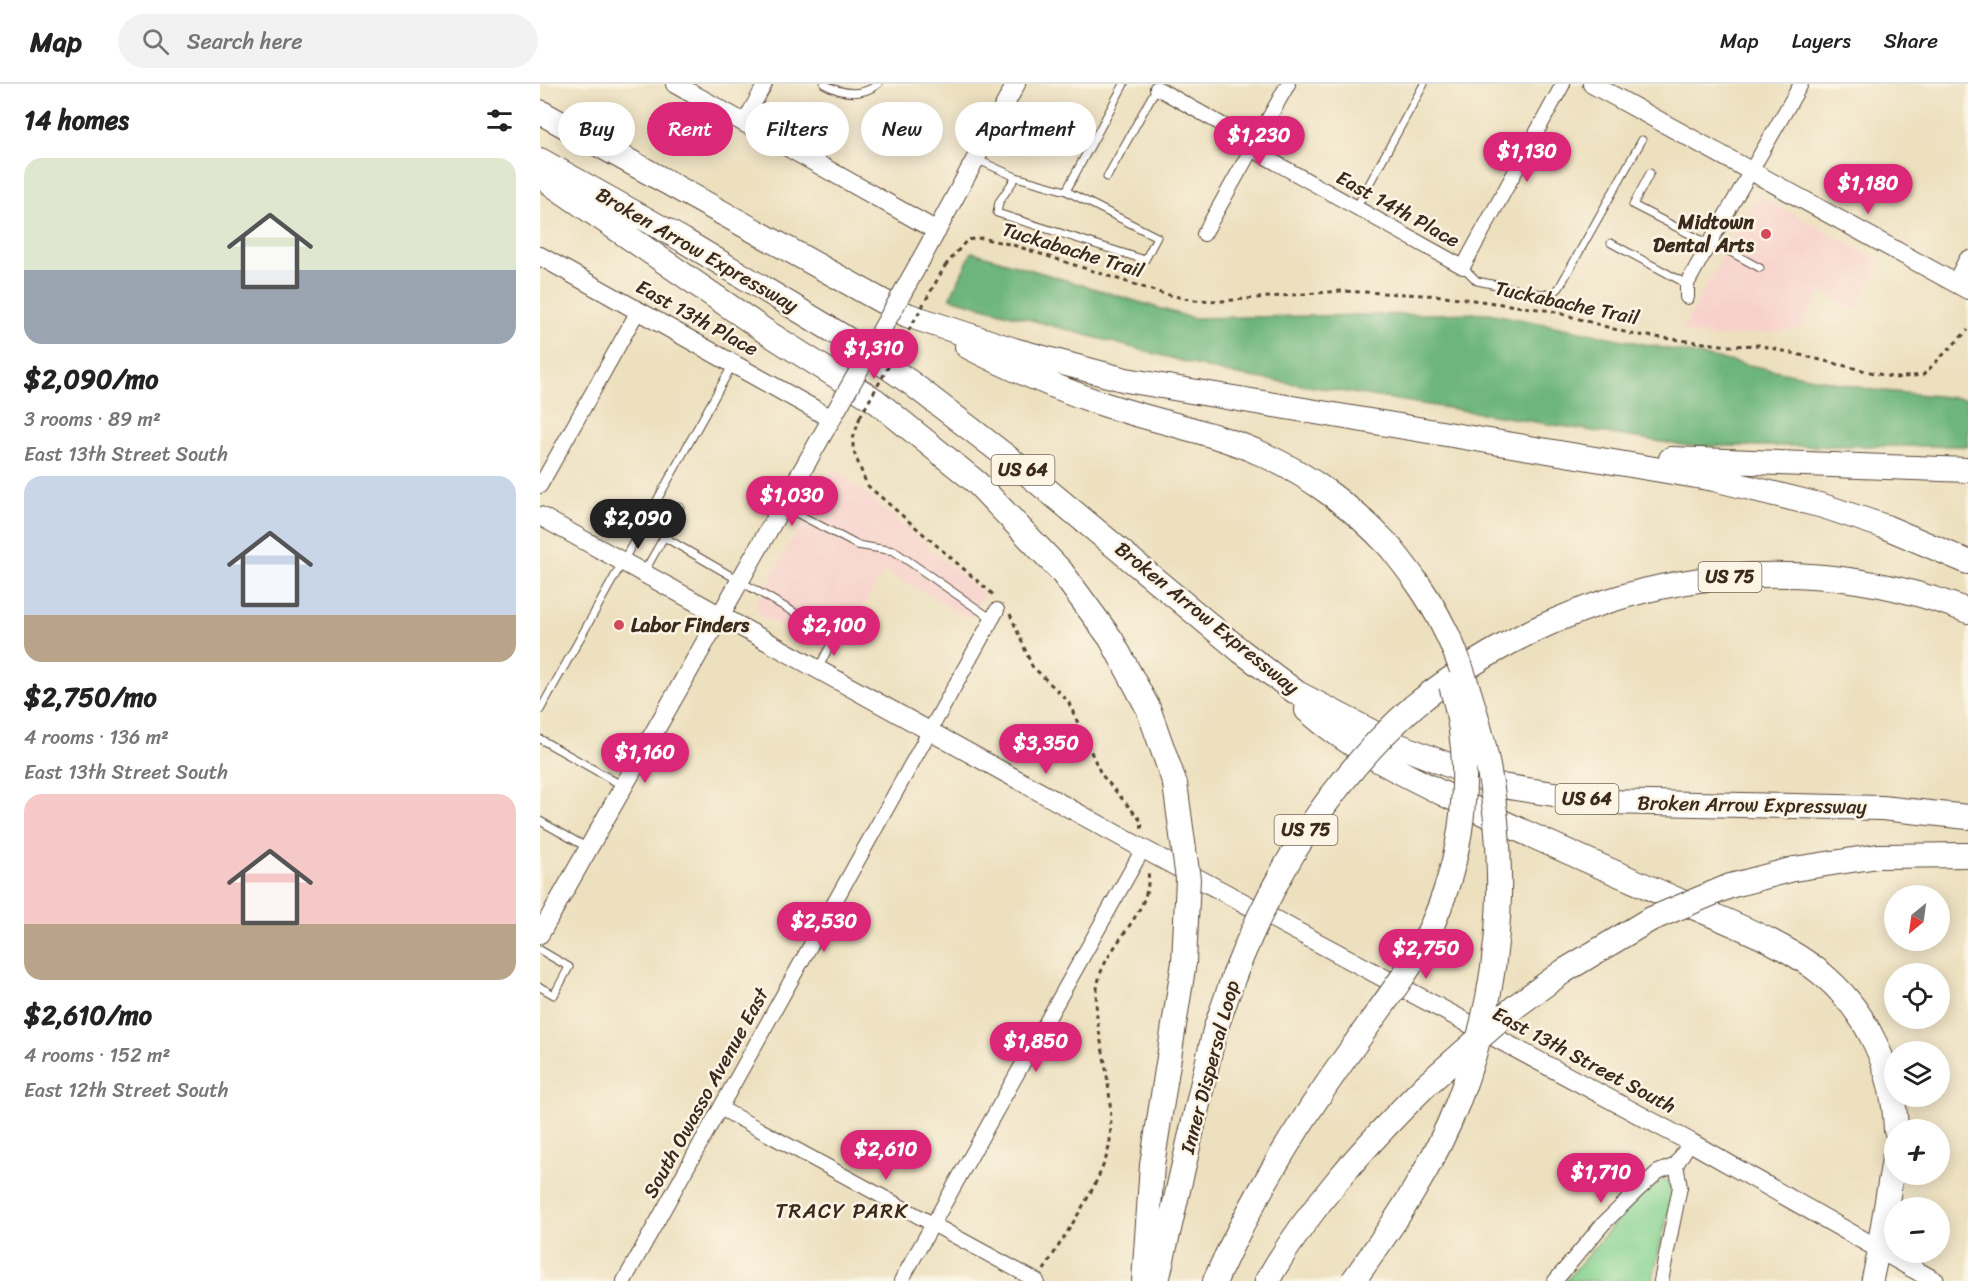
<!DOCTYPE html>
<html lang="en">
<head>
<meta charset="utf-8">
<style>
  body { margin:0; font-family:Sriracha,sans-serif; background:#f2f2f2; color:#222; height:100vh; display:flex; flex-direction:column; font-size:22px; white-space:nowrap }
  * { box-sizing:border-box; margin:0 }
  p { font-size:20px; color:#767676 }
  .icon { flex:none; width:33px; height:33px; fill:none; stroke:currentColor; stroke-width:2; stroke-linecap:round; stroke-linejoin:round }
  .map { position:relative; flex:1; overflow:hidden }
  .sheet { display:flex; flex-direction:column; background:#fff; width:540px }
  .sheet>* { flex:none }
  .hud { position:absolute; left:18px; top:18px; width:570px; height:54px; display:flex; gap:12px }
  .needle { width:39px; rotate:209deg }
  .controls { position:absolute; left:1344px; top:801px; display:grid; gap:12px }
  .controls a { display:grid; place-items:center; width:66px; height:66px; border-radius:50%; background:#fff; box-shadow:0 3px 15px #0003; font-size:30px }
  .price { position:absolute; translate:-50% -51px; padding:0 14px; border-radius:21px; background:#db2777; color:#fff; font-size:20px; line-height:39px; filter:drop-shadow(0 2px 3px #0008) }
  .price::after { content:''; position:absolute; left:50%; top:36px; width:18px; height:14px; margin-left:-9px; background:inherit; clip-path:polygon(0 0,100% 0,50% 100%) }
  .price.active { background:#222; color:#fff }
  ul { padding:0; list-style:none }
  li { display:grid; align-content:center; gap:12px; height:318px; padding:0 24px }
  li span { display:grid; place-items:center; height:186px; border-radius:18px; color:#555 }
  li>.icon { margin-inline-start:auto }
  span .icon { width:108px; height:108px; fill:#fffc; stroke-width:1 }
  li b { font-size:26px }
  h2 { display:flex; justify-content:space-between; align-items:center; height:72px; padding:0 24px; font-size:26px }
  .chip { padding:0 21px; border-radius:27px; background:#fff; box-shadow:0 3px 15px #0003; font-size:21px; line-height:54px }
  .chip.active { background:#db2777; color:#fff }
  header { display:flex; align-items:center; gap:36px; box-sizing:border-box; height:84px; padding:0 30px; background:#fff; border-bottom:2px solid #e0e0e0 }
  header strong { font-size:28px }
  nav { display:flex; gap:33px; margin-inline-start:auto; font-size:21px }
  .search { width:420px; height:54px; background:#f2f2f2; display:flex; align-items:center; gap:15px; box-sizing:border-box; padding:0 21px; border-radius:33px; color:#767676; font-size:22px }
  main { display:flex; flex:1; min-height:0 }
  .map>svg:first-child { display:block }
  .built { fill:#f7d0cb }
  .green { fill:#87d391; stroke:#617e58; stroke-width:1.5 }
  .forest { fill:#6db57b; stroke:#54704c; stroke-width:1.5 }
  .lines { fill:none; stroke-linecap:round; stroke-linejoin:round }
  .lane-casing { stroke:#564536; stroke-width:9 }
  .street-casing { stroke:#564536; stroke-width:16 }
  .secondary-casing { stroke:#564536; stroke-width:20 }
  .primary-casing { stroke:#564536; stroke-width:23 }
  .highway-casing { stroke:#564536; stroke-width:26 }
  .path { stroke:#564536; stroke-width:3; stroke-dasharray:4.5 4.5; stroke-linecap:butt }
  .lane { stroke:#fff; stroke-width:7 }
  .street { stroke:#fff; stroke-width:14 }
  .secondary { stroke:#fff; stroke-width:18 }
  .primary { stroke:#fff; stroke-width:21 }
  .highway { stroke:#fff; stroke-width:24 }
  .secondary-bridge-casing { stroke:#564536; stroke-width:20; stroke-linecap:butt }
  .highway-bridge-casing { stroke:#564536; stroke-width:26; stroke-linecap:butt }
  .path-bridge { stroke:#564536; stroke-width:3; stroke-dasharray:4.5 4.5; stroke-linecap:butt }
  .secondary-bridge { stroke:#fff; stroke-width:18 }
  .highway-bridge { stroke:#fff; stroke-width:24 }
  .poi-dot { fill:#d1495b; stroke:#fcf5e5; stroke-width:2 }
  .labels { text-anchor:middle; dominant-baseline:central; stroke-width:5; stroke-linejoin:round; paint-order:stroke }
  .shield { fill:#fcf5e5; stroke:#75675a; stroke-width:1.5 }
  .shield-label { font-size:18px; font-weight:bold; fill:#3b2a1e }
  .street-label { font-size:20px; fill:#3b2a1e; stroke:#fcf5e5 }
  .poi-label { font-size:20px; font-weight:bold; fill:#3b2a1e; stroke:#fcf5e5; text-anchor:end }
  .neighbourhood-label { font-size:21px; letter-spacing:1.5px; fill:#3b2a1e; stroke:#fcf5e5 }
</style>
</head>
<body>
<header>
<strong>Map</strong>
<div class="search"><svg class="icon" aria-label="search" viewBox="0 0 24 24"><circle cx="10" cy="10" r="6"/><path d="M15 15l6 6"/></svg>Search here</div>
<nav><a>Map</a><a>Layers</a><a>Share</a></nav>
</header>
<main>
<section class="sheet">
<h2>14 homes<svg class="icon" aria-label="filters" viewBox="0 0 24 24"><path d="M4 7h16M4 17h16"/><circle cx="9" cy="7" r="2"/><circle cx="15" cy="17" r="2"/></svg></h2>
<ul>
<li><span style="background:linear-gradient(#dfe7d0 60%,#9aa5b1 0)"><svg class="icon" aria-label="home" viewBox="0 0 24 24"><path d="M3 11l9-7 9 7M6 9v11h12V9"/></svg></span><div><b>$2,090/mo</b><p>3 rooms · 89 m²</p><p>East 13th Street South</p></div></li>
<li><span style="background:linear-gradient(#c9d6e8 75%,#b9a48a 0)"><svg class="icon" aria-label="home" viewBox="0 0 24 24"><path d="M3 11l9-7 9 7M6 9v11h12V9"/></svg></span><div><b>$2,750/mo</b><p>4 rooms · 136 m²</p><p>East 13th Street South</p></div></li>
<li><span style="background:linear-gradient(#f6c9c9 70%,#b9a48a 0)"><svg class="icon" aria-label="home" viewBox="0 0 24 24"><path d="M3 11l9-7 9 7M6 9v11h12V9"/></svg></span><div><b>$2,610/mo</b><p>4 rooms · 152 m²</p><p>East 12th Street South</p></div></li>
</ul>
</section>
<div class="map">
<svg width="1428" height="1197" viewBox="0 0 1428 1197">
  <rect width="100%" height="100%" fill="#fcf5e5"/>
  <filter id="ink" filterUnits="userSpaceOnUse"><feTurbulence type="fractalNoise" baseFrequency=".0167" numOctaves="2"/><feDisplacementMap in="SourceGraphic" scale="12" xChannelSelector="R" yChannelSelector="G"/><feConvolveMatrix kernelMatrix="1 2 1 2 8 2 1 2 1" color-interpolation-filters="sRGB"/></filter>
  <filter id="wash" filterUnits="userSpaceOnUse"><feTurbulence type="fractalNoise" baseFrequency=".008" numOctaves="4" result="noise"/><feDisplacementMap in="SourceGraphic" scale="24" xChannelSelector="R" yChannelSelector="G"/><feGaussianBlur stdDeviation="1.35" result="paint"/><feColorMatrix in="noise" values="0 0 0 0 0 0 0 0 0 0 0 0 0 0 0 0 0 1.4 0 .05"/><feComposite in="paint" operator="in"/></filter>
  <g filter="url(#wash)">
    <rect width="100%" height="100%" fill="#ede0bf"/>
    <path class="built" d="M 1218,111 L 1342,178 L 1315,226 L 1281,208 L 1260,245 L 1173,253 L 1141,247 Z
      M 294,383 L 444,510 L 431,535 L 344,486 L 295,572 L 219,530 L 216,520 Z"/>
    <path class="green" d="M 1122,1095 L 1129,1097 L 1133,1108 L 1112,1197 L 1026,1197 L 1092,1119 Z"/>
    <path class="forest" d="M 432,168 L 652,234 L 949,229 L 1333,306 L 1428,315 L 1428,362 L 1148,362 L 686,289 L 410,214 Z"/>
  </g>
  <g filter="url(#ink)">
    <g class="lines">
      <g class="lane-casing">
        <path id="lane" d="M 284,0 C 302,10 321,13 338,0
          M 436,75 L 476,93 L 459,118 L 457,129 L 605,176 L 617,153 L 526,107 L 476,93
          M 1110,89 L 1093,121 L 1169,160
          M 567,93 L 617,3
          M 526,107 L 584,0
          M 816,124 L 884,0
          M 1170,157 L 1220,184
          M 1071,159 L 1147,200
          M 923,183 L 937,197 L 1000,210 L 1013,209 L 1019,204 L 1102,56
          M 243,422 L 317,461 L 354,467 L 452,535
          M 124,453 L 140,423
          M 104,488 L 124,453 L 295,552 L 279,583
          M 0,626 L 193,280
          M 0,655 L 83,702
          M 0,737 L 48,764
          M 0,866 L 29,883 L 14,911 L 0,903"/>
      </g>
      <g class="street-casing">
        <path id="street" d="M 617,4 L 715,59
          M 204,38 L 225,0
          M 711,65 L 923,183 L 1023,0
          M 664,150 L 748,0
          M 1147,213 L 1147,200 L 1169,160 L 1261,0
          M 0,402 L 98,227
          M 180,1024 L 497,1197
          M 84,1197 L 457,526
          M 361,1197 L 603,765
          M 1015,1197 L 1063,1140 L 1099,1105 L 1118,1088 L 1136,1081
          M 1121,1197 L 1140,1103 L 1136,1081 L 1150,1058"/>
      </g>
      <g class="secondary-casing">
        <path id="secondary" d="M 135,0 L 397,147
          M 1052,0 L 1428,206
          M 0,172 L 292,335
          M 383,172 L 476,0
          M 1416,199 L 1428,176
          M 0,432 L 605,766 L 1150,1058 L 1395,1197
          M 0,850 L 301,318"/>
      </g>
      <g class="primary-casing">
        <path id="primary" d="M 1332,1197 L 1339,1165"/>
      </g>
      <g class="highway-casing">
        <path id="highway" d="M 0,28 L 367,231 L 474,266 L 586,296 L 1174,395 L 1283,422 L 1346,443 L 1428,478
          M 0,76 L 143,156 L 307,255 L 371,299 L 471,376 L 701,567 L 757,609 L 855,660 L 962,702 L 1066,718 L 1342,724 L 1428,733
          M 0,92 L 228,249 L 336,317 L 436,398 L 521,487 L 571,555 L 608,624 L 635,700
          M 427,262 C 469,284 512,302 557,318 C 611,337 669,346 722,370 C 769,391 815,425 850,463
          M 1131,375 L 1428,386
          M 874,622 C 1030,496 1238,453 1428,527
          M 767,626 C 812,666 865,691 918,717 C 992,753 1067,785 1142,818 C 1189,839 1242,857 1282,890 C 1328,928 1354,987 1356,1046
          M 1254,785 L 1338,772 L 1428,771
          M 976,922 L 1024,887 L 1109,836
          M 1339,1165 L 1354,1075
          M 604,1197 L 612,1081 L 644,878
          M 617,1197 L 675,946 L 694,892
          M 675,1197 C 712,1113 761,1035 815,960
          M 727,1197 C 769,1123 825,1062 885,1002"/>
      </g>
      <path class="path" d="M 1200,133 L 1214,141
        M 405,182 L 427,156 L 441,154 L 473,161 L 624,210 L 654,216 L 682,217 L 801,207 L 905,212 L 1012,227 L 1091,250 L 1189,262 L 1219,261 L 1355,294 L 1383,291 L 1428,246
        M 320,333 L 313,355 L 313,366 L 327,401 L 456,513
        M 470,530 L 492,582 L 528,617 L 561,690 L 602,738 L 601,747
        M 504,1186 C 522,1154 567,1092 570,1056 C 572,1035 570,1013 567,992 C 563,958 549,923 561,888 C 574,854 613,825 608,786"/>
      <use href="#lane" class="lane"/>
      <use href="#street" class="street"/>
      <use href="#secondary" class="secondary"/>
      <use href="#primary" class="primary"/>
      <use href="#highway" class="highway"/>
      <g class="secondary-bridge-casing">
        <path id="secondary-bridge" d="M 301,318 L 383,172"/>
      </g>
      <g class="highway-bridge-casing">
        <path id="highway-bridge" d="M 635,700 L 648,795 L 644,878
          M 1109,836 L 1190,802 L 1254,785
          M 694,892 C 734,788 790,697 874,622
          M 815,960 C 839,925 867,891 886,854 C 924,777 936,684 911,601
          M 885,1002 L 976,922
          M 813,1197 C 854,1140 893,1083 918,1018 C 966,893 972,759 936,631 C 927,601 918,570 903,542 C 889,513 870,488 850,463"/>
      </g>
      <path class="path-bridge" d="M 320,333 L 405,182"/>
      <use href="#secondary-bridge" class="secondary-bridge"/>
      <use href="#highway-bridge" class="highway-bridge"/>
    </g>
  </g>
  <g class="poi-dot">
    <circle cx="1226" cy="150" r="6"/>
    <circle cx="79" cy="541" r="6"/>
  </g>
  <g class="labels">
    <g class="shield">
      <rect x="451.5" y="371" width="63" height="30" rx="4.5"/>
      <rect x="1158.5" y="478" width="63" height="30" rx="4.5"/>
      <rect x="1015.5" y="700" width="63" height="30" rx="4.5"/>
      <rect x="734.5" y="731" width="63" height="30" rx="4.5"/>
    </g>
    <g class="shield-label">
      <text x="483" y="386">US 64</text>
      <text x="1190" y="493">US 75</text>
      <text x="1047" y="715">US 64</text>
      <text x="766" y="746">US 75</text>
    </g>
    <g class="street-label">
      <text transform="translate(858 125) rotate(29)">East 14th Place</text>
      <text transform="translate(157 166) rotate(30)">Broken Arrow Expressway</text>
      <text transform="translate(533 166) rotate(17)">Tuckabache Trail</text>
      <text transform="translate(1027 219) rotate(12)">Tuckabache Trail</text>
      <text transform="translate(157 234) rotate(29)">East 13th Place</text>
      <text transform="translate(667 534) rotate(39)">Broken Arrow Expressway</text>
      <text transform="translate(1212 721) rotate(1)">Broken Arrow Expressway</text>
      <text transform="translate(1044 976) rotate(28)">East 13th Street South</text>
      <text transform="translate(670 983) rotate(-75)">Inner Dispersal Loop</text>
      <text transform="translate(166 1009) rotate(-61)">South Owasso Avenue East</text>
    </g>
    <g class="poi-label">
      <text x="1214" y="138">Midtown<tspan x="1214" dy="23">Dental Arts</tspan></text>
      <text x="91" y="541" text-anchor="start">Labor Finders</text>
    </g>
    <g class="neighbourhood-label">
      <text x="302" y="1127">TRACY PARK</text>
    </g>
  </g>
</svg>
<div class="controls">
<a><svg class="needle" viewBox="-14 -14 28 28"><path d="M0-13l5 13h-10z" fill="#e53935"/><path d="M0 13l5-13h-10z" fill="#767676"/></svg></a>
<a><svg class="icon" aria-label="locate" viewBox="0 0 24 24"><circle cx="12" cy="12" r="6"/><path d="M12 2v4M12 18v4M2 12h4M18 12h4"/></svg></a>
<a><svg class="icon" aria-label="layers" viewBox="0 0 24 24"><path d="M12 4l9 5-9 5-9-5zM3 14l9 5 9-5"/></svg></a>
<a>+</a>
<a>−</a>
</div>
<b class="price" style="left:719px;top:83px">$1,230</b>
<b class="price" style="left:987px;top:99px">$1,130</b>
<b class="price" style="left:1328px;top:131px">$1,180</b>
<b class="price" style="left:334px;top:296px">$1,310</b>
<b class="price" style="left:252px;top:443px">$1,030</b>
<b class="price active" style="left:98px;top:466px">$2,090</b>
<b class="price" style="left:294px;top:573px">$2,100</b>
<b class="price" style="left:506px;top:691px">$3,350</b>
<b class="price" style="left:105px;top:700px">$1,160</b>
<b class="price" style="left:284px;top:869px">$2,530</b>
<b class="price" style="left:886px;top:896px">$2,750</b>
<b class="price" style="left:496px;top:989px">$1,850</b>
<b class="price" style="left:346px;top:1097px">$2,610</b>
<b class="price" style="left:1061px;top:1120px">$1,710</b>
<div class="hud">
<a class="chip">Buy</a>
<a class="chip active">Rent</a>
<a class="chip">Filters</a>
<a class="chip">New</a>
<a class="chip">Apartment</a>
</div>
</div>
</main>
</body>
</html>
